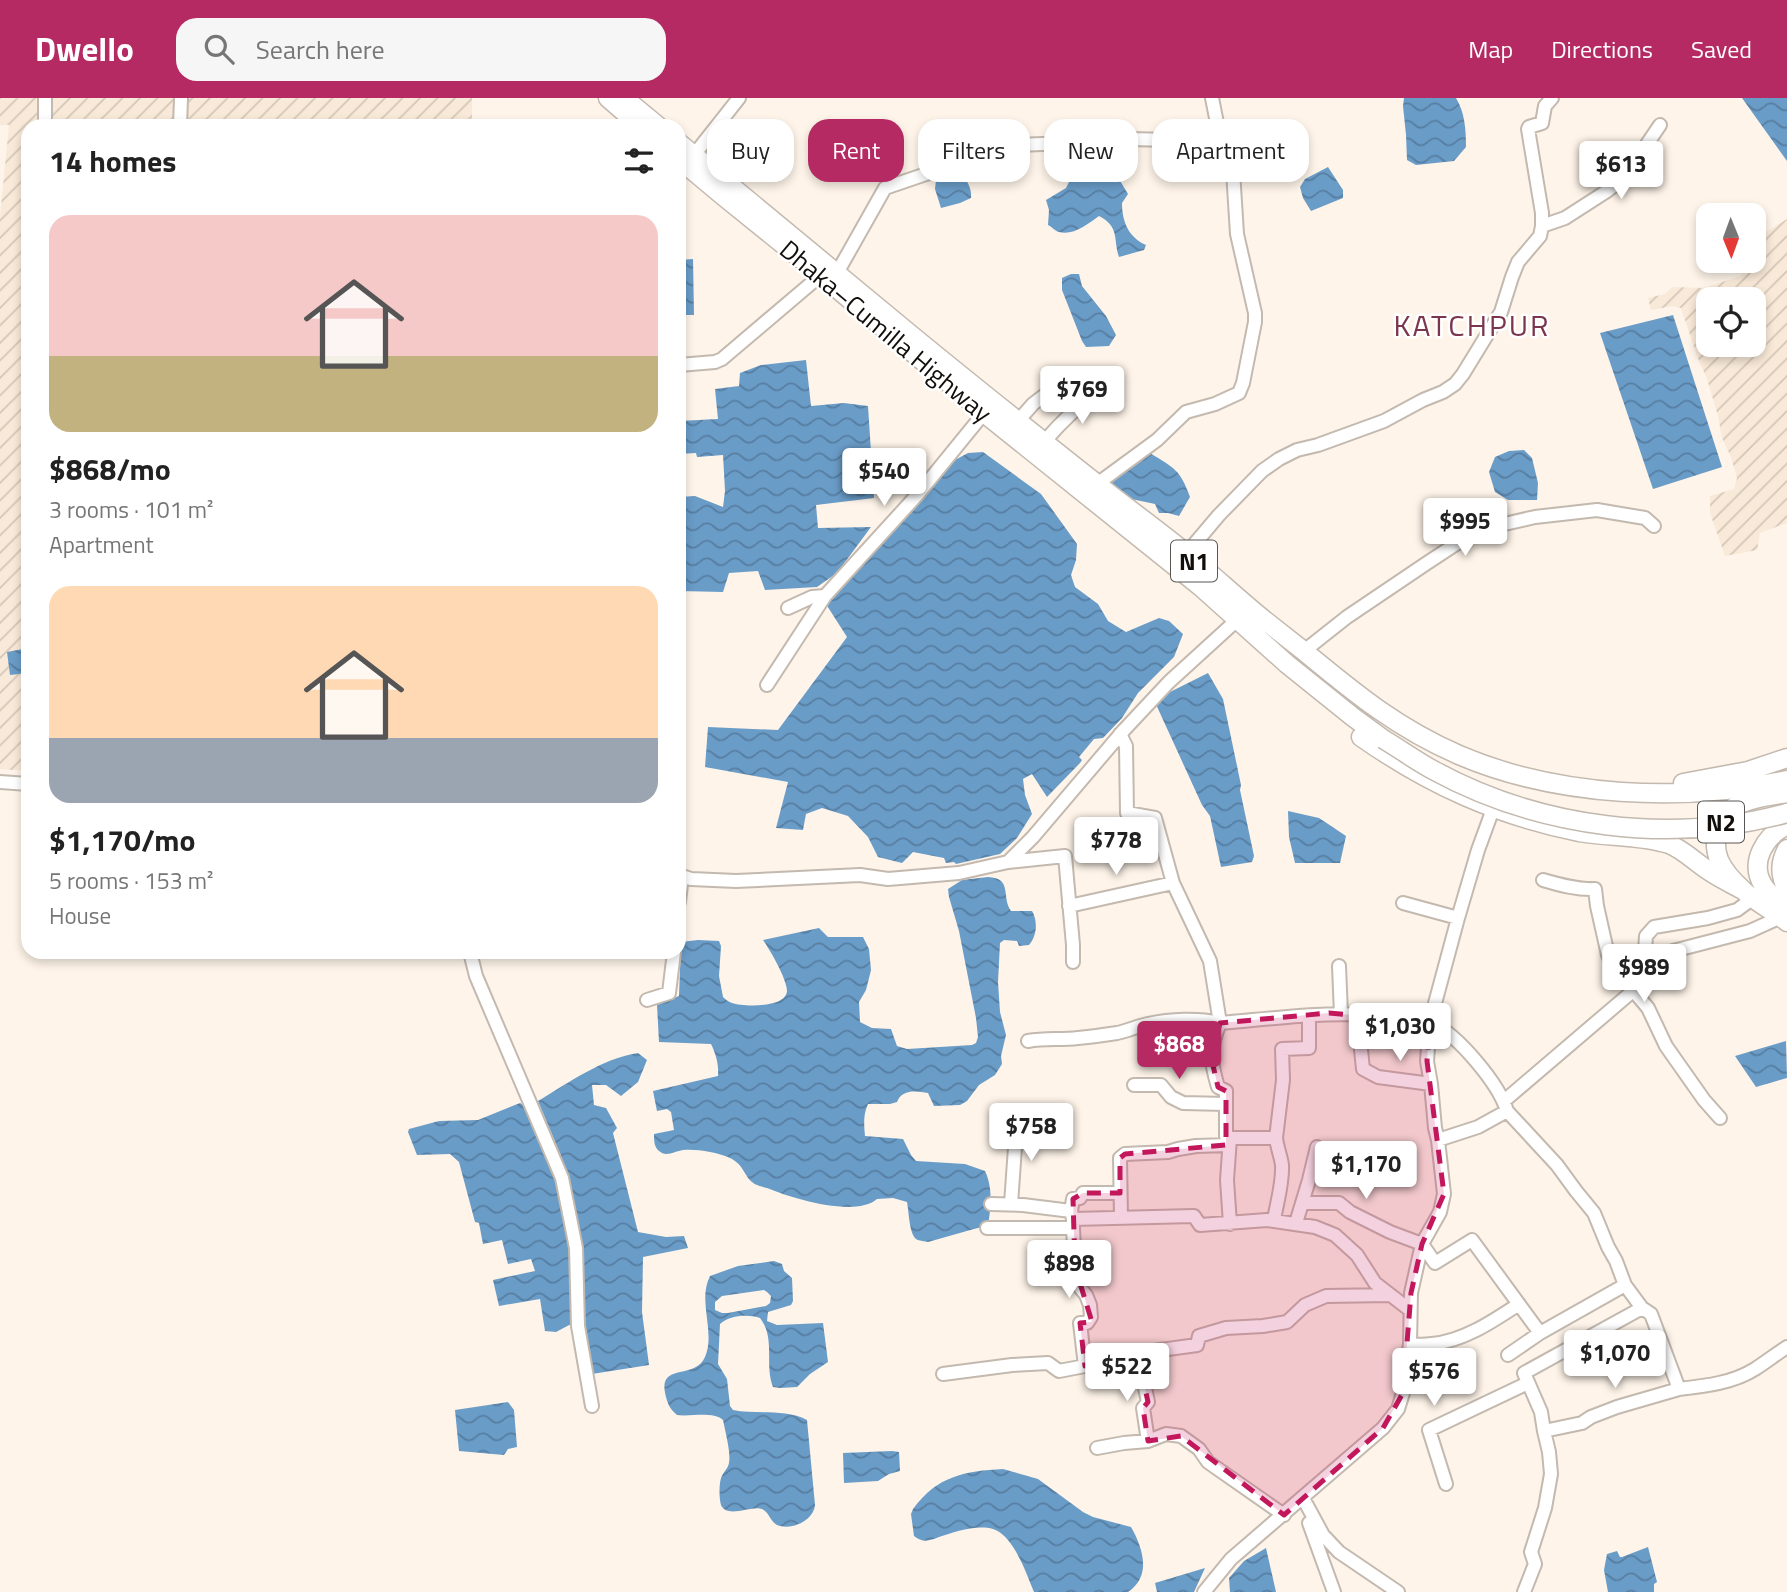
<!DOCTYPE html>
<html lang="en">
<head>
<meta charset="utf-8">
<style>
  body { margin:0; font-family:"Titillium Web",sans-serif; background:#f6f6f6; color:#222; height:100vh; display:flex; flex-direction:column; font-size:26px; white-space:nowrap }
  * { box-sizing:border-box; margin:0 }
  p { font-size:23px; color:#767676 }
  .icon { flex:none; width:38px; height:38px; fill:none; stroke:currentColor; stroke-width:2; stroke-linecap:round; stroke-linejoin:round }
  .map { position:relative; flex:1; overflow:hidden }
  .sheet { position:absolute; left:21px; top:21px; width:665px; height:840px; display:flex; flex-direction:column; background:#fff; border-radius:21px; box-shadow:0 4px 10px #0003 }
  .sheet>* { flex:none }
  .top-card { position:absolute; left:707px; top:21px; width:665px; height:63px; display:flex; gap:14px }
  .needle { width:46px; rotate:179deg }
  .buttons { position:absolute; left:1696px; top:105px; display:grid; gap:14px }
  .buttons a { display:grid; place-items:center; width:70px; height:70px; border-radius:14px; background:#fff; box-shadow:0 4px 10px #0003; font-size:35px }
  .price { position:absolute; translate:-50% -60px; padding:0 16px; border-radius:7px; background:#fff; color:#222; font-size:23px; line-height:46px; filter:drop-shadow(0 2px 4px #0008) }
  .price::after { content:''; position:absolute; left:50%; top:42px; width:21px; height:16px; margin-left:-10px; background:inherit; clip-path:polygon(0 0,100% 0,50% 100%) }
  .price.on { background:#b52a63; color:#fff }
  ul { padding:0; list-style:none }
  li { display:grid; align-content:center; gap:14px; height:371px; padding:0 28px }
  li span { display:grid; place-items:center; height:217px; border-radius:21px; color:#555 }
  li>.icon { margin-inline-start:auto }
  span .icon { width:126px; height:126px; fill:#fffc; stroke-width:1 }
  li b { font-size:30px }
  h2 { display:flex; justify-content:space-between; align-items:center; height:84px; padding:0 28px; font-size:30px }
  .chip { padding:0 24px; border-radius:21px; background:#fff; box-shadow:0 4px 10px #0003; font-size:24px; line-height:63px }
  .chip.on { background:#b52a63; color:#fff }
  header { display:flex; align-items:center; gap:42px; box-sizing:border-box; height:98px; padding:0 35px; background:#b52a63; color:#fff }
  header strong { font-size:33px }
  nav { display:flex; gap:38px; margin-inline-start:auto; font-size:24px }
  .search { width:490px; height:63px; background:#f6f6f6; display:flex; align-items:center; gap:18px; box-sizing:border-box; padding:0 24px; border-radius:21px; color:#767676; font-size:26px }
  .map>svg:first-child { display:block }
  .industrial { fill:url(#industrial-furrows); fill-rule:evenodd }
  .water { fill:url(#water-waves); fill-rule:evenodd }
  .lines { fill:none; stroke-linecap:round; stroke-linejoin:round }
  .minor-casing { stroke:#c3b9af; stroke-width:16 }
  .highway-casing { stroke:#c3b9af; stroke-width:21 }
  .minor { stroke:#fff; stroke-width:12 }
  .highway { stroke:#fff; stroke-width:18 }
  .highway-bridge-casing { stroke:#c3b9af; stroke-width:21; stroke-linecap:butt }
  .highway-bridge { stroke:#fff; stroke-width:18 }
  .marked { fill:#c2185b; fill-opacity:0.2; stroke:#c2185b; stroke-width:5; stroke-dasharray:14 9; stroke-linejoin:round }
  .labels { text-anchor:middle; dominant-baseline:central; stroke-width:5; stroke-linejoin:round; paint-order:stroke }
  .shield { fill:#fff; stroke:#585654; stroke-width:2 }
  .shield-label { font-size:24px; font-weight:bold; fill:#110e0b }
  .street-label { font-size:26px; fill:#110e0b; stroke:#fff }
  .quarter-label { font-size:30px; letter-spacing:2px; fill:#7b354d; stroke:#fff }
</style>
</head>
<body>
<header>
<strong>Dwello</strong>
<div class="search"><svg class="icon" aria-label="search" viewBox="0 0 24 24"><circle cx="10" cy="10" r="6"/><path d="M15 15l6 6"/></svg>Search here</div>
<nav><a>Map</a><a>Directions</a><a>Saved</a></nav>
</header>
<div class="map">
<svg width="1787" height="1494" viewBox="0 0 1787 1494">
  <defs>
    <pattern id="industrial-furrows" width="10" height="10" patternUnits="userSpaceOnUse" patternTransform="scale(1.75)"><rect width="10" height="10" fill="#f9e9d8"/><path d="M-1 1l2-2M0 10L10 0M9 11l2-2" fill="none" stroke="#d4c7b8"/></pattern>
    <pattern id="water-waves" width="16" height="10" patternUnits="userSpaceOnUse" patternTransform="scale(1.75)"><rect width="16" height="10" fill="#6a9cc8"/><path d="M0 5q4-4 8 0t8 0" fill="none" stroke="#567ea1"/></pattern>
  </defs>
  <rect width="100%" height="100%" fill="#fef4e9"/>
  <path class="industrial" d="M 0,0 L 472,0 L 472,28 L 28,28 L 28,673 L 0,671 L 0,119 L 9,27 L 0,27 Z
    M 1787,121 L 1787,425 L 1760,435 L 1757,452 L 1725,458 L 1710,415 L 1710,398 L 1734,391 L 1737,380 L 1731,359 L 1722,340 L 1718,318 L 1707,281 L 1697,258 L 1681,210 L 1673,208 L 1651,212 L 1648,200 L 1665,196 L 1672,189 L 1704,190 L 1741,178 L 1744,168 L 1738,165 L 1737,163 L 1754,163 L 1754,141 ZM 1708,201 L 1754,201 L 1754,247 L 1708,247 Z"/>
  <path class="water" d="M 1404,0 L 1456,0 C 1465,15 1466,32 1466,49 L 1454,63 L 1416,67 L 1407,62 L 1406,37 L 1403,8 Z
    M 1742,0 L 1787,0 L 1787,63 Z
    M 1328,69 L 1343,92 L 1343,100 L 1311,113 L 1303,100 L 1300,89 L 1305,81 Z
    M 962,73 C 966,84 972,88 971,100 L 960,105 L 941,110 L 935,91 L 936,82 L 950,74 Z
    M 1121,74 L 1119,81 L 1128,96 L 1122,105 C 1122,123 1128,139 1146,147 L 1144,152 L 1119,159 C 1113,141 1120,129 1099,118 C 1088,126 1073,138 1059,134 C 1055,133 1052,129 1048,127 L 1049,112 L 1046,102 L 1066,90 L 1073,76 Z
    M 693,161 L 694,217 L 679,217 L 679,162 Z
    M 1071,176 L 1079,176 L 1082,188 L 1106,218 L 1116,237 L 1109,248 L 1086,249 L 1082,243 L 1062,192 L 1062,180 Z
    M 1673,217 L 1722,369 L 1653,391 L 1600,235 Z
    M 806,262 L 811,308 L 844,305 L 868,308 L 874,400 L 816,407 L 818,430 L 871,429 L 837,475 L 817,489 L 765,492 L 758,473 L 729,475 L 723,494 L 679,493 L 679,399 L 695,398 L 723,409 L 725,393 L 723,357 L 697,359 L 696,355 L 679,356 L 679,323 L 718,321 L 715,291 L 739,288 L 740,275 L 761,267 Z
    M 1524,352 L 1532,360 L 1538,385 L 1537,402 L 1508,402 L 1495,394 L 1489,374 L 1495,359 L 1509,353 Z
    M 983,354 L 1041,396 L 1077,446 L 1076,462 L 1071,477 L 1075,489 L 1098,506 L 1108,523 L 1126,534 L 1159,520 L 1169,523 L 1183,536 L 1174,559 L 1138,595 L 1122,620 L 1103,640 L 1094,641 L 1079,659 L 1082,662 L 1080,665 L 1047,699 L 1032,676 L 1023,681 L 1025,697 L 1032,716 L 1017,740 L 1000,756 L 956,766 L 954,764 L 946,765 L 944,760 L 913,754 L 902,765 L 878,759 L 868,739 L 848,718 L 822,710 L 806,716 L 803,732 L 776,730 L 788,684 L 705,669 L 708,629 L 778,632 L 847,539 L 824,503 L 953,363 L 968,355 Z
    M 1150,355 C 1174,370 1180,371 1190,399 L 1179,418 L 1168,415 L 1159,415 L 1155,406 L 1117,398 L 1111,388 L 1115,375 L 1135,361 Z
    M 28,550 L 28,575 L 10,577 L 7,554 Z
    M 1208,575 L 1223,601 L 1241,687 L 1240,692 L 1254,758 L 1252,764 L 1221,769 L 1210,718 L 1202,707 L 1154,602 Z
    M 1288,713 L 1319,720 L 1346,738 L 1340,765 L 1295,765 L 1289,739 Z
    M 988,779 C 1013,780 1001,799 1011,813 L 1032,813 C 1038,823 1037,838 1029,847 L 1019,848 L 1017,843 L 1004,842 L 1000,845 L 998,884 L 1000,914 L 1006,937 L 1001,958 L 1002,966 L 995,977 L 979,987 L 967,1003 L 960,1007 L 934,1008 L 928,995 C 916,993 902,991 897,1004 L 890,1006 L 868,1006 C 863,1017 864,1026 865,1038 L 903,1041 L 911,1057 L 916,1063 L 965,1066 L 985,1073 C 993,1090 991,1109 988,1127 L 928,1144 C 925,1143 919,1143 916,1141 C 909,1135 909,1114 907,1104 L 893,1100 L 877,1101 C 855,1120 791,1100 767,1090 C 763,1089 755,1087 752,1084 C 743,1076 744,1067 730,1060 C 716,1054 698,1051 683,1052 C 676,1053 668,1058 662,1055 C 654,1051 654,1044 654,1036 L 674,1032 L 671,1014 L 667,1011 L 657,1013 L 653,993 L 718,978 C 719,967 716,956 711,946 L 659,944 L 657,907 L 679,898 L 681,844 L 698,842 L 719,843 L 721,848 L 719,878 L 723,899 C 725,901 729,904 732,905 C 744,909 786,910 787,893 C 787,881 770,852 763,842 L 819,830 L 828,839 L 863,839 L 869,851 L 871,872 L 866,892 L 859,904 L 860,924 L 872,930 L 891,931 L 897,948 L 907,951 L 972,947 L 976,945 L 978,939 L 976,920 L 959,833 L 949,799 L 948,791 L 962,782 Z
    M 1786,943 L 1787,980 L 1756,989 L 1735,958 Z
    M 638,955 L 647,962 L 638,984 L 621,998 L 606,987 L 592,987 L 594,1007 L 606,1010 L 617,1030 L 613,1035 L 638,1134 L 666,1139 L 684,1138 L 688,1150 L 643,1159 L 642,1214 L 649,1267 L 592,1276 L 583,1220 L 579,1142 L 561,1058 L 538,1003 C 570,984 601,961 638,955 Z
    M 520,1005 L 525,1008 L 548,1054 L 563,1105 L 571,1147 L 573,1225 L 556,1234 L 545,1233 L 540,1201 L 499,1208 L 493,1182 L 535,1173 L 531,1161 L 508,1166 L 502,1142 L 483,1146 L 479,1125 L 475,1124 L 459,1064 L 450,1056 L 417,1057 L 408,1034 L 409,1031 L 439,1023 L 478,1022 Z
    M 774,1163 L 782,1166 L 784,1173 L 792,1180 L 793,1203 L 791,1207 L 768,1214 L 767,1223 L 777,1227 L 823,1225 L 828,1264 L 810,1276 L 797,1289 L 780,1290 L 773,1289 C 764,1266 776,1241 760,1220 C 748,1216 730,1217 720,1226 L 718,1266 L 727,1281 L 730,1308 L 733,1312 C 756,1317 785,1310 807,1322 L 815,1407 C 814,1422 792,1433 777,1427 C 770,1423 769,1414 762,1411 C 752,1407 727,1421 721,1407 C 719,1401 719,1386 721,1380 C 723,1374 728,1371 729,1365 C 731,1354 725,1333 723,1322 C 713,1313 691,1319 677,1317 C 671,1312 668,1307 666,1299 C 656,1263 695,1283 705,1259 C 716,1233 697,1204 710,1178 L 738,1168 ZM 764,1192 L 767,1194 L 771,1198 L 770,1205 L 766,1208 L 728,1215 L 722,1215 L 715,1212 L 715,1204 L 722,1198 Z
    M 508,1304 L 514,1312 L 517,1349 L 508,1351 L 504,1357 L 459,1353 L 455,1312 Z
    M 892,1353 L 899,1354 L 900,1373 L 889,1376 L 878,1383 L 844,1385 L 843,1355 Z
    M 1003,1371 L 1038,1381 L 1083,1414 L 1093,1419 L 1131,1429 C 1143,1450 1152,1478 1128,1494 L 1034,1494 C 1026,1475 1014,1438 993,1431 C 977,1426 954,1434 939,1439 C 929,1443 923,1445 914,1438 L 911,1416 L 913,1411 C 937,1378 965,1373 1003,1371 Z
    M 1648,1449 L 1657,1484 L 1654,1486 L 1654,1494 L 1608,1494 L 1604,1472 L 1607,1456 L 1617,1453 L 1620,1459 L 1622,1459 Z
    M 1266,1450 L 1276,1494 L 1230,1494 L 1229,1480 L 1244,1463 Z
    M 1205,1470 L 1194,1494 L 1157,1494 L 1155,1485 Z"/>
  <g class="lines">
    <g class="minor-casing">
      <path id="minor" d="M 45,0 L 45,28
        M 180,28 L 181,0
        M 694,57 L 739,0
        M 1542,128 L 1565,120 L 1607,93 L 1624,80 L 1660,27
        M 837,175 L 885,90 L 926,76 L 961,66 L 982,54 L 1017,47 L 1095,44 L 1127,41 L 1173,42 L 1185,35 L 1218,30
        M 679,267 L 715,264 L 722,261 L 821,177
        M 1018,323 L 1033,306 L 1067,280 L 1072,282 L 1089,299
        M 1044,344 C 1061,324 1080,306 1101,291
        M 1097,386 L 1157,342 L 1186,314 L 1215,306 L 1239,295 L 1243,285 L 1255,224 L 1255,215 L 1237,136 L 1233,73 L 1231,61 L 1222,51 L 1218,41 L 1218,30 L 1212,0
        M 1186,456 L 1219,417 L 1262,373 L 1279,361 L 1297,352 L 1318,347 L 1384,323 L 1423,302 L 1443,294 L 1455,286 L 1463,276 L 1501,214 L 1512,179 L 1518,164 L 1540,138 L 1542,128 L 1542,115 L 1528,31 L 1529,29 L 1542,25 L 1545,8 L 1552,0
        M 788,510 L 812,499 L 825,498 L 918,396 L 984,315
        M 1304,553 L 1347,519 L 1427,465 L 1459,444 L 1487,430 L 1535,419 L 1597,412 L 1645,420 L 1654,428
        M 767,587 L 825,498
        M 1120,636 L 1126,648 L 1127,715 L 1155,720 L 1173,785 L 1210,863 L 1220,925 C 1209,952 1210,962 1218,989 L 1226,993 L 1226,1038 L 1230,1040 L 1227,1082 L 1230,1126
        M 0,684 L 28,686
        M 1008,764 L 1065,758 L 1073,847 L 1073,864
        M 679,777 L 691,781 L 736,783 L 860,777 L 888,781 L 959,775 L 1008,764 L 1033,739 L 1124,632 L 1169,584 L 1237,522
        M 1543,782 C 1560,787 1578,792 1595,791 L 1597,808 L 1608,857 L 1616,872 L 1648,910 L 1666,948 L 1704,1002 L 1720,1020
        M 679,804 L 682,778
        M 1403,805 L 1458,820
        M 1069,808 L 1173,785
        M 470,854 L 476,878 L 562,1080 L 576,1150 L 578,1228 L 592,1308
        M 1647,865 L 1645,853 L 1646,838 L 1654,829 L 1708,820 L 1737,812 L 1752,801
        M 1339,868 L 1341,916
        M 647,902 L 669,895 L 674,854
        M 1028,943 C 1045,940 1061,942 1078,940 C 1091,939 1104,937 1117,935 C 1127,933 1138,928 1148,926 C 1170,921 1198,920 1220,925 C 1280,920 1340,911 1400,920 C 1410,921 1423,921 1432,925 C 1458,937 1499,986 1507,1013 L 1557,1067 L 1576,1093 L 1594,1115 L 1608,1149 L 1616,1163 L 1625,1187 L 1642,1210 L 1651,1216 L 1679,1291 C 1705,1288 1733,1285 1755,1271 C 1766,1264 1776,1256 1787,1249
        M 1361,952 L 1363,971 L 1378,979 L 1431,986
        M 1134,987 L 1161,987 L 1171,999 L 1183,1005 L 1226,1006
        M 1504,1003 L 1634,892 L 1647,865 L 1650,864 L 1673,853 L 1750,833 L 1781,819
        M 1230,1040 L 1276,1040 C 1277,1049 1281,1059 1282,1067 C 1283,1085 1277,1104 1274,1122
        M 1276,1040 L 1283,982 L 1282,951 L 1309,950 L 1309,918
        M 1438,1042 L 1478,1029 L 1507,1013
        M 1120,1095 L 1083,1095 L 1080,1100 L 1073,1101 L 1071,1113 L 1073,1121 L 1194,1118 L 1200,1127 L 1267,1122 L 1315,1129 L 1335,1137 L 1357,1157 L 1375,1185 L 1410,1212
        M 1302,1105 L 1339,1105 L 1350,1114 L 1390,1134 L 1422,1146 L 1435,1165 L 1472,1142 L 1540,1235
        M 991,1106 L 1023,1107 L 1071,1113
        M 1011,1106 L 1017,1021
        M 1121,1120 L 1120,1060 L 1125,1056 L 1168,1054 L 1178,1051 L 1196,1048 L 1229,1047
        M 1296,1125 L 1309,1082 L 1317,1049
        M 987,1130 L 1073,1130 L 1073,1122
        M 1073,1130 L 1075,1169 L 1081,1191 L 1086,1197 L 1090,1207 L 1091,1219 L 1087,1225 L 1080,1225 L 1085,1268
        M 1642,1210 L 1524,1275 L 1541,1314 L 1544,1333 L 1582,1325 L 1591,1319 L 1617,1309 L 1679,1291
        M 1410,1246 C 1417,1247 1425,1247 1432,1246 C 1464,1243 1493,1223 1519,1206
        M 1508,1257 L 1540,1235 L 1625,1187
        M 1139,1262 L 1148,1304 L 1143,1310 L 1148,1343
        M 943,1276 L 1012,1267 L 1048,1265 L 1059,1273 L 1085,1268 L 1139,1262 L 1139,1255 L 1197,1247 L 1199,1238 L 1226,1230 L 1263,1228 L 1287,1224 L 1305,1207 L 1326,1198 L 1390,1197
        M 1097,1350 L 1124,1345 L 1148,1343 L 1166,1336 L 1181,1338 L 1199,1351 L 1208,1364 L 1284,1417
        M 1446,1386 L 1429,1332 L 1528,1285
        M 1303,1400 L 1323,1437 L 1339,1454 L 1398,1494
        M 1309,1425 L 1334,1494
        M 1204,1494 L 1231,1461 L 1383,1330 L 1398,1311 L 1403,1295 L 1410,1246 L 1411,1195 L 1422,1146 L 1440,1114 L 1444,1096 L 1438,1042 L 1435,1030 L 1431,986 L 1427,963 L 1430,924 L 1458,820 L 1478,752 L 1493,711
        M 1524,1494 L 1535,1466 L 1531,1454 L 1545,1410 L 1551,1376 L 1549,1354 L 1544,1333"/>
    </g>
    <g class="highway-casing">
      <path id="highway" d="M 608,0 L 630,19
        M 624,0 L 658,28
        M 679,45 C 756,109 833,173 910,236 C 972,287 1035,337 1097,386 C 1127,410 1158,432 1187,456 C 1213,477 1237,500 1263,521 C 1277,532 1291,543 1305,554 C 1356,596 1397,630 1459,657 C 1557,699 1684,705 1787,682
        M 679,61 L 722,97 L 821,177 L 984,315 L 1201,489 L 1287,566 L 1353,619 L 1383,641
        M 1361,639 C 1430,687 1496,717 1579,734 C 1609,739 1641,737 1669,746 C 1684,752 1695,764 1709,773 C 1719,780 1730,785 1741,791
        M 1683,685 L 1748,673 L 1787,660
        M 1787,695 C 1770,698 1750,700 1734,709 C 1717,719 1712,743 1719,762 C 1724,773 1734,784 1743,792 C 1756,805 1773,812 1787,824
        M 1787,727 C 1765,738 1749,764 1763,787 C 1769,797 1778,804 1787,812
        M 1787,751 C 1779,766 1780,777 1787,793"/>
    </g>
    <use href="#minor" class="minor"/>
    <use href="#highway" class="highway"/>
    <g class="highway-bridge-casing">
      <path id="highway-bridge" d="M 1383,641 C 1400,651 1416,663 1433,672 C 1539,730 1671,747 1787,715"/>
    </g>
    <use href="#highway-bridge" class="highway-bridge"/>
  </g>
  <path class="marked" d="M 1329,915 L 1430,924 L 1427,963 L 1444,1096 L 1422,1146 L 1411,1195 L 1403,1295 L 1383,1330 L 1284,1417 L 1181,1338 L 1148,1343 L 1143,1310 L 1148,1304 L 1139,1262 L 1085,1268 L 1080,1225 L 1092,1224 L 1075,1169 L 1073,1101 L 1083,1095 L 1120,1095 L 1120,1060 L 1125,1056 L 1226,1047 L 1226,993 L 1218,989 L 1211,959 L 1220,925 Z"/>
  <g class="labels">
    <g class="shield">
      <rect x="1171" y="442.5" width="46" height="41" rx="5"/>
      <rect x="1698" y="703.5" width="46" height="41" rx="5"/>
    </g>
    <g class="shield-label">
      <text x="1194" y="463">N1</text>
      <text x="1721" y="724">N2</text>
    </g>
    <g class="street-label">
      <text transform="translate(886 233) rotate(40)">Dhaka–Cumilla Highway</text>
    </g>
    <g class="quarter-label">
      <text x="1472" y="227">KATCHPUR</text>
    </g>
  </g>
</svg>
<div class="buttons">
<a><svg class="needle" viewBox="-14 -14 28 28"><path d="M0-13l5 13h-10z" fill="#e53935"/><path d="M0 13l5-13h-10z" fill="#767676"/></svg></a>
<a><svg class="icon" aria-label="locate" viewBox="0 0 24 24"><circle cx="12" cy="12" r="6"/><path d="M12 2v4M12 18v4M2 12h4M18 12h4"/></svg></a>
</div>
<b class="price" style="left:1621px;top:103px">$613</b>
<b class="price" style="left:1082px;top:328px">$769</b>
<b class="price" style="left:884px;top:410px">$540</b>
<b class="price" style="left:1465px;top:460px">$995</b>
<b class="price" style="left:1116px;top:779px">$778</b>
<b class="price" style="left:1644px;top:906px">$989</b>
<b class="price" style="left:1400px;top:965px">$1,030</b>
<b class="price on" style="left:1179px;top:983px">$868</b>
<b class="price" style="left:1031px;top:1065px">$758</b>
<b class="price" style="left:1366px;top:1103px">$1,170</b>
<b class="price" style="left:1069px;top:1202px">$898</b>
<b class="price" style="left:1615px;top:1292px">$1,070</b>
<b class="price" style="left:1127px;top:1305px">$522</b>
<b class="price" style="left:1434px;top:1310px">$576</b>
<div class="top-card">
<a class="chip">Buy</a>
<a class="chip on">Rent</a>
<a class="chip">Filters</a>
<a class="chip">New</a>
<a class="chip">Apartment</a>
</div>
<section class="sheet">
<h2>14 homes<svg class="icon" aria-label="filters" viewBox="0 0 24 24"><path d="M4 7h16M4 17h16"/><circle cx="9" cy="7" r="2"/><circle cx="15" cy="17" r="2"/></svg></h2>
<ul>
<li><span style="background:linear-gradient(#f6c9c9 65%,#c2b280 0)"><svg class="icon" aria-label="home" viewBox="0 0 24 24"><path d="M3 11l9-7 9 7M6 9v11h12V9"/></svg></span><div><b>$868/mo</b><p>3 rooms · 101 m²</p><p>Apartment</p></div></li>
<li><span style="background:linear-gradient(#ffd9b3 70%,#9aa5b1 0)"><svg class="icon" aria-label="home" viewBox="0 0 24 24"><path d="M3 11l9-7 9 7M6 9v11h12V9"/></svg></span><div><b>$1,170/mo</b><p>5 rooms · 153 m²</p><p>House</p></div></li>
</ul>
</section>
</div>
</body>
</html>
